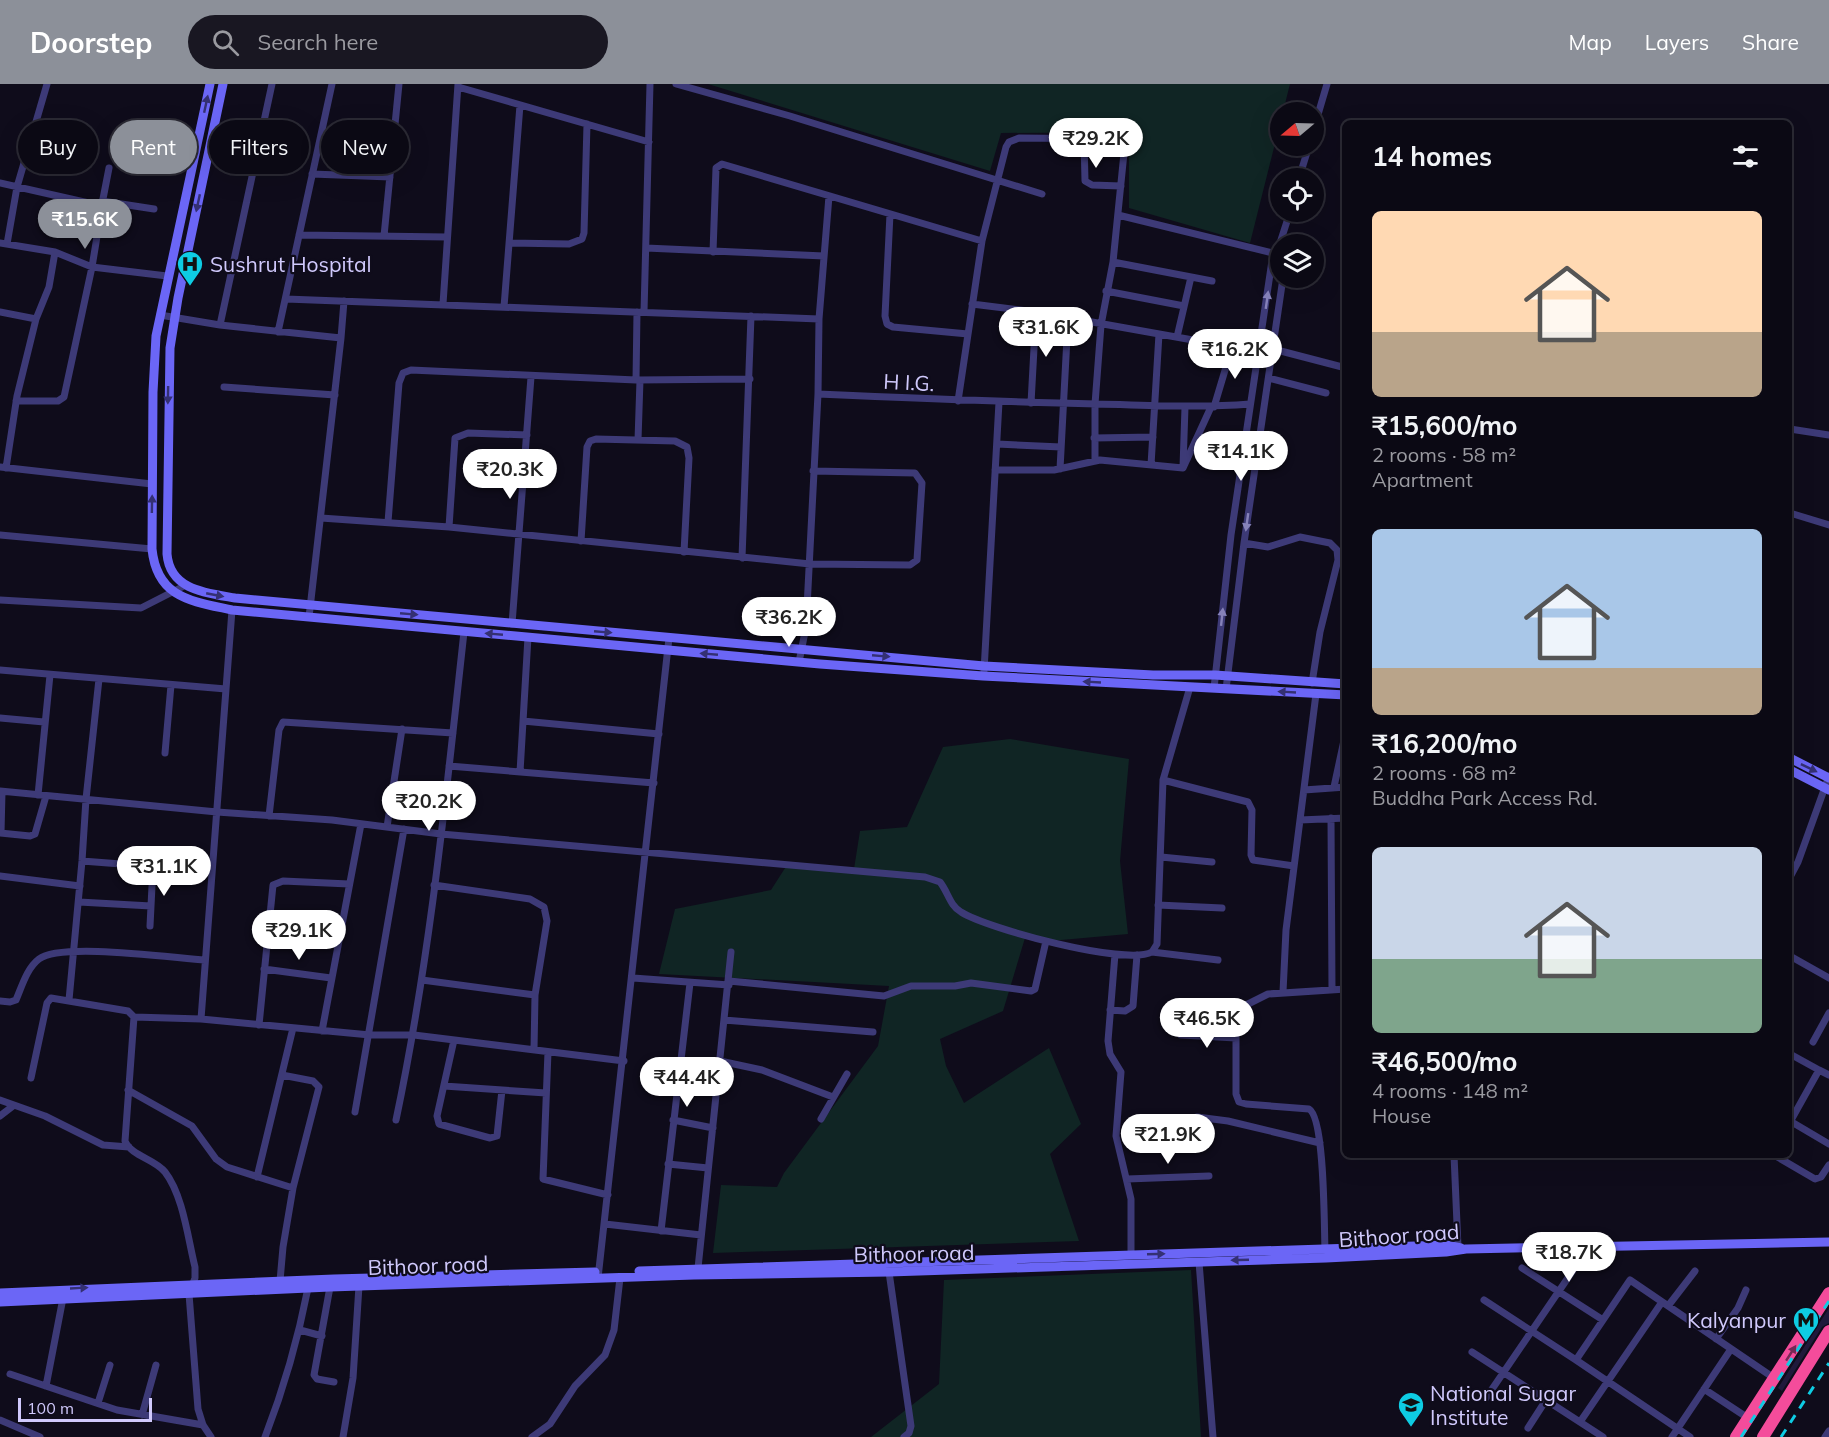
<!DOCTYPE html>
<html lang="en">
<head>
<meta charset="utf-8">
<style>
  body { margin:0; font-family:Mulish,sans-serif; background:#191722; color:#f1f3f6; height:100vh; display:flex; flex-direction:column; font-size:22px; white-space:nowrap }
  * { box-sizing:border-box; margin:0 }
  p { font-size:20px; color:#9a9aa0 }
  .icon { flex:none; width:33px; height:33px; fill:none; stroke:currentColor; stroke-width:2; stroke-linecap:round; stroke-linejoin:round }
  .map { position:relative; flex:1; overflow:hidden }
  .details { position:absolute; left:1342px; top:36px; width:450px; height:1038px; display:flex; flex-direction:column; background:#0b0914; border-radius:9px; box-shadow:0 6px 24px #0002,0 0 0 2px #2b2a34 }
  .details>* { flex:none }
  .hud { position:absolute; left:18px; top:36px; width:570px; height:54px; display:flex; gap:12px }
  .needle { width:39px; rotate:251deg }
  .fabs { position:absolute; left:1270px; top:18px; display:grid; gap:12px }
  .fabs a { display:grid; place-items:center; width:54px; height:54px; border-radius:50%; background:#0b0914; box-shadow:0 6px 24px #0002,0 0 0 2px #2b2a34; font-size:30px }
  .scale { position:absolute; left:18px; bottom:15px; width:134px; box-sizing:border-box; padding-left:6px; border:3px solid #d0c9fc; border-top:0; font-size:16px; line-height:21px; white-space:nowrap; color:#d0c9fc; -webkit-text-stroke:4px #0f0c1b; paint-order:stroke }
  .price { position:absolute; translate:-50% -51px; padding:0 14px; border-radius:21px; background:#fff; color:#222; font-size:20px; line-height:39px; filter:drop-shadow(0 2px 3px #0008) }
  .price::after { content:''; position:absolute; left:50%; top:36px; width:18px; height:14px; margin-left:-9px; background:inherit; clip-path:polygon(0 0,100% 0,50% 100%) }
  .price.current { background:#8c9099; color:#fff }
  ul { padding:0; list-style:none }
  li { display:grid; align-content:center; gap:12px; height:318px; padding:0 30px }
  li span { display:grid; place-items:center; height:186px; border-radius:9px; color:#555 }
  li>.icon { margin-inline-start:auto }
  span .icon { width:108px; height:108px; fill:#fffc; stroke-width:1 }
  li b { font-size:26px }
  h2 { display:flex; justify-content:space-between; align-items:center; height:72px; padding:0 30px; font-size:26px }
  .tag { padding:0 21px; border-radius:27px; background:#0b0914; box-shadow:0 6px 24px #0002,0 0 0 2px #2b2a34; font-size:21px; line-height:54px }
  .tag.current { background:#8c9099; color:#fff }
  header { display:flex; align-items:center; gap:36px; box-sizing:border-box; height:84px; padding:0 30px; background:#8c9099; color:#fff }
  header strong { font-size:28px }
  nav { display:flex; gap:33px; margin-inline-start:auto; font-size:21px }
  .search { width:420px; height:54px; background:#191722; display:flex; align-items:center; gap:15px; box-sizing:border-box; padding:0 21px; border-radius:33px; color:#9a9aa0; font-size:22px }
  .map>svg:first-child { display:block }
  .green { fill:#102524 }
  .building { fill:#20193b }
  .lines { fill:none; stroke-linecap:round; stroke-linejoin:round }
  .street { stroke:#3d3a77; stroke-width:7 }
  .secondary { stroke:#6b66f6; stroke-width:9 }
  .highway { stroke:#f44c9b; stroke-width:12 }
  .rail { stroke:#0ecce3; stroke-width:3; stroke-dasharray:9 8; stroke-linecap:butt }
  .oneway { fill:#343073 }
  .oneway2 { fill:#8682ba }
  .oneway3 { fill:#762955 }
  .labels { text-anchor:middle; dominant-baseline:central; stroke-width:4.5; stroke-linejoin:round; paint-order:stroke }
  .poi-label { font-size:21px; fill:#d0c9fc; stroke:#0f0c1b; text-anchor:start }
  .street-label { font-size:21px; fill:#d0c9fc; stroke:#0f0c1b }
</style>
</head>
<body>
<header>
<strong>Doorstep</strong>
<div class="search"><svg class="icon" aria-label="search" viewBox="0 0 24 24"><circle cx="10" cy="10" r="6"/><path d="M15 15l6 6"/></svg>Search here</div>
<nav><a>Map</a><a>Layers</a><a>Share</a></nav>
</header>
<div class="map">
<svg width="1829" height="1353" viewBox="0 0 1829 1353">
  <rect width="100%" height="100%" fill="#0f0c1b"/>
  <path class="green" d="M 708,0 L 1290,0 L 1250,159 L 1129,124 L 1129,48 L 1001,49 L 990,87 Z
    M 1010,655 L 1129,675 L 1120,777 L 1128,850 L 1050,857 L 1025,854 L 1003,927 L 940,955 L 946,982 L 964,1019 L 1049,964 L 1081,1040 L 1050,1070 L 1079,1157 L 713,1169 L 721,1101 L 777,1103 L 784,1089 L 878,962 L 889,902 L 659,890 L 675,825 L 771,806 L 787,781 L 854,785 L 860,747 L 907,743 L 943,663 Z
    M 1191,1186 L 1201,1353 L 871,1353 L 939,1300 L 944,1196 Z"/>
  <path class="building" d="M 1829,1224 L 1829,1239 L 1822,1243 L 1782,1307 L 1778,1304 Z"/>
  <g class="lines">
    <path class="street" d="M 676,0 L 790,32 L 1042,110
      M 458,3 L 649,58
      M 1314,44 L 1327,0
      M 1084,55 L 1085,97 L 1092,101 L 1121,102
      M 312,90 L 390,93
      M 1299,94 L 1309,62
      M 0,99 L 102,122 L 92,183 L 64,313 L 58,317 L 16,317
      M 102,117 L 154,125
      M 102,120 L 109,84
      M 890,130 L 885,232 L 887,240 L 893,243 L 968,250
      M 1118,131 L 1281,171
      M 299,151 L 447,153
      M 384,152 L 399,0
      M 0,159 L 55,168 L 92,183 L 167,192
      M 510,159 L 569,160 L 582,155 L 584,149 L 587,40
      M 7,160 L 17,103 L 47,0
      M 646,164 L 824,172
      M 713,168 L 716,84 L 722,80 L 982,157
      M 1113,178 L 1212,197
      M 1106,207 L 1184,222
      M 286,215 L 819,235
      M 443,220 L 458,0
      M 972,220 L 1036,228 L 1232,263 L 1273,265 L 1346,284
      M 504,223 L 520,21
      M 0,228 L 36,235
      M 644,228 L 650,0
      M 160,231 L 220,241 L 341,254 L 309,533
      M 220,241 L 272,0
      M 278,248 L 332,0
      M 1177,253 L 1191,193
      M 341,254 L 344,217
      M 1269,294 L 1326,309
      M 636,296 L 637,228
      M 224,303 L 335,311
      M 818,310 C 910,314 1003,318 1096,320 C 1148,321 1198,324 1250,320
      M 958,317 L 982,157 L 1006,63 L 1009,58 L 1019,54 L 1118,55 L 1122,59 L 1124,69 L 1113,178 L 1101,241 L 1095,320 L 1095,377
      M 1031,319 L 1036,228
      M 1214,323 L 1232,263
      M 1790,345 L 1829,351
      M 1094,354 L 1153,353
      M 638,356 L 640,296
      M 997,360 L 1061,363
      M 1151,381 L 1159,250
      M 0,383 L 152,400
      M 1183,383 L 1185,323
      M 6,384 L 17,312 L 36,235 L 49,203 L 55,168
      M 1060,385 L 1068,235
      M 995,386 L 1054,386 L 1100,376 L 1183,384 L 1211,323
      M 1790,429 L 1829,441
      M 321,434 L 449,443 L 810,480 L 910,481 L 917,476 L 922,399 L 915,389 L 813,387
      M 388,438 L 399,299 L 403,289 L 411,286 L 636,296 L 750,295
      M 449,443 L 455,354 L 468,349 L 527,351
      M 0,451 L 152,465
      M 581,457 L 587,363 L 590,357 L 596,355 L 675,357 L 687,363 L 689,374 L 684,468
      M 1244,459 L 1268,463 L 1300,453 L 1330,459 L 1337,466 L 1338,476 L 1320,548 L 1312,599
      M 742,474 L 751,232
      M 0,516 L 141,524 L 186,501
      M 512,540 L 531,293
      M 799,578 L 806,543 L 818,310 L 819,235 L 829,112
      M 0,586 L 226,605
      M 984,587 L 999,318
      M 1214,604 L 1231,451 L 1273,170 L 1280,159 L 1290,128
      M 1226,605 L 1244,459 L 1283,194
      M 0,634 L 44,638
      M 523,637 L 659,650
      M 165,669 L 171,601
      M 449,682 L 654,699
      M 520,688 L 528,553
      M 1163,696 L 1248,718 L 1252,726 L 1251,771 L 1253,776 L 1294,782
      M 1334,703 L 1346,647
      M 1304,706 L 1346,703
      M 0,707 L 217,728 L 332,736 L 441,750 L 925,793 L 940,798 C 948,808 950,822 961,828 C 988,845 1126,882 1152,868 L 1157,860 L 1163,696 L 1190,603
      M 38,711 L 50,591
      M 269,732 L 279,646 L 283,638 L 453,649
      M 1331,734 L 1332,906
      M 1300,736 L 1346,734
      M 387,743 L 402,645
      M 0,749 L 30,752 L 35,750 L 46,712
      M 1,749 L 2,708
      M 1161,773 L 1212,778
      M 82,777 L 212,787
      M 0,792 L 80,802
      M 1790,793 L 1798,778 L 1829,692
      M 434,801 L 530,815 L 544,823 L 547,837 L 535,911 L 534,966
      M 79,818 L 151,822
      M 1158,821 L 1222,824
      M 150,842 L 153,782
      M 1152,868 L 1218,876
      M 1115,870 L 1108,957 L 1110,970 L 1121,988 L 1116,1052 L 1131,1115 L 1131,1171
      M 1790,872 L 1829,894
      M 264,885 L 331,894
      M 633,894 L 729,901
      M 422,896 L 535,911
      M 729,897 L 884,912 L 911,902 L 955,902 L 971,899 L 1031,907 L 1035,905 L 1046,857
      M 1283,908 L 1286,846 L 1316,610
      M 69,916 L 82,777 L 86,715 L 99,595
      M 0,917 L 10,918 L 16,916 C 22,902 27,884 39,875 C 61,858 173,874 205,876
      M 1110,926 L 1125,927 L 1133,922 L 1137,871
      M 201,935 L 232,526
      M 724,936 L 873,948
      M 259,941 L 273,801 L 283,797 L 349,800
      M 322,947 L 361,740
      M 1181,951 L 1236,954
      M 454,956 L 437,1032 L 439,1040 L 490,1054 L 497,1052 L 502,1006
      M 1813,958 L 1829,929
      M 548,968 L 543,1095 L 608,1111
      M 1790,970 L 1819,986
      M 720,977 L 762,986 L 833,1013
      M 31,994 L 47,919 L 51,914 L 128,927 L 134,933
      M 444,1002 L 546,1009
      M 128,1006 L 192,1042 L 216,1075 L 227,1083 L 293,1104
      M 0,1016 L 45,1032 L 103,1061 L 129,1063
      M 355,1028 L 404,745
      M 0,1032 L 13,1022
      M 1197,1033 L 1228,1037 L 1320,1059
      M 821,1035 L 847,990
      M 396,1036 C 430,875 446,711 464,548
      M 673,1036 L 713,1044
      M 1790,1037 L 1829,1060
      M 1790,1038 L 1819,986 L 1829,991
      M 1454,1071 L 1458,1163
      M 1774,1071 L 1815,1095 L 1821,1093 L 1829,1081
      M 668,1080 L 708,1084
      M 257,1093 L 293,944
      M 1127,1095 L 1209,1092
      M 605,1140 L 701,1151
      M 661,1147 L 690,899
      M 1325,1166 C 1324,1143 1325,1034 1309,1025 L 1246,1020 L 1239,1018 L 1236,1010 L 1236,934 L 1240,924 L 1268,910 L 1346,905
      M 1199,1178 L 1213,1353
      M 698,1184 L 731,868
      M 1522,1184 L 1603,1236
      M 889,1188 L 911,1342 L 909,1349 L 904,1353
      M 598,1194 L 669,554
      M 280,1197 L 283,1163 L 293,1104 L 319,1003 L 313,997 L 282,991
      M 330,1203 L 314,1291 L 317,1295 L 334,1298
      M 1484,1216 L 1576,1276
      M 1668,1222 L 1695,1187
      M 300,1246 L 322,1252
      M 1716,1255 L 1738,1224 L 1746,1206
      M 1472,1268 L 1603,1353
      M 10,1290 L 117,1326 L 203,1341
      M 46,1302 L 63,1214
      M 1704,1305 L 1748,1334
      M 1486,1314 L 1589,1163
      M 98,1319 L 110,1281
      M 142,1331 L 156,1281
      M 0,1336 L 40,1353
      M 1580,1338 L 1662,1218
      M 1528,1344 L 1546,1316
      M 211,1353 L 203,1341 L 198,1325 L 189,1210 L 195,1194 L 195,1183 C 188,1155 183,1111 165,1088 C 155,1075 131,1072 125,1057 L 134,933 L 201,935 L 370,951 L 414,951 L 624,977
      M 265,1353 C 284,1304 298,1255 308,1204
      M 343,1353 L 353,1294 L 359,1202
      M 532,1353 L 550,1340 L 575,1302 L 605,1271 L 614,1246 L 620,1194
      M 1672,1353 L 1731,1265
      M 1690,1353 L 1576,1276 L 1630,1196 L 1774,1294
      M 1825,1353 L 1829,1347"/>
    <path class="secondary" d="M 210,0 L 156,252 L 153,308 L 152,465 C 157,514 191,517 232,526 L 820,580 L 983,592 L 1346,611
      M 223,0 L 178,214 L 170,264 L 167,470 C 170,506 206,509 235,514 L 984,582 L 1153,591 L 1215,591 L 1346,600
      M 1790,674 L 1829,694
      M 1790,686 L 1829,706
      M 639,1187 L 1446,1161 L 1461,1164
      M 0,1209 L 334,1195 L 595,1188
      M 0,1218 L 330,1203 L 694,1191 L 889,1188 L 1326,1174 L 1446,1168 L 1466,1165 L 1829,1158"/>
    <path class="highway" d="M 1736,1353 L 1829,1209
      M 1763,1353 L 1829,1247"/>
    <path class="rail" d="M 1741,1353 L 1829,1217
      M 1781,1353 L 1829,1279"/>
  </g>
  <defs><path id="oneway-solid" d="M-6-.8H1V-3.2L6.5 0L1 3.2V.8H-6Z" transform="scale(1.5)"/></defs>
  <g class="oneway">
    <use href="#oneway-solid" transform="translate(206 20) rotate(-78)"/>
    <use href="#oneway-solid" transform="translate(198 119) rotate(102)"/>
    <use href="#oneway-solid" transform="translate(168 311) rotate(91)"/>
    <use href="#oneway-solid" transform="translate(152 420) rotate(-89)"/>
    <use href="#oneway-solid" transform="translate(215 511) rotate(11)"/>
    <use href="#oneway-solid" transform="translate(409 530) rotate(5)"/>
    <use href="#oneway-solid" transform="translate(603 548) rotate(5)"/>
    <use href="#oneway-solid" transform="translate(494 550) rotate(-175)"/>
    <use href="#oneway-solid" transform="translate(709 570) rotate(-175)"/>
    <use href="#oneway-solid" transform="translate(881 572) rotate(5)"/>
    <use href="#oneway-solid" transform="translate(1092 598) rotate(-177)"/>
    <use href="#oneway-solid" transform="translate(1287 608) rotate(-177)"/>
    <use href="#oneway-solid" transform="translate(1809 684) rotate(26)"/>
    <use href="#oneway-solid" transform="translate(1156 1170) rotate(-2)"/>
    <use href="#oneway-solid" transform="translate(1240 1176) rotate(178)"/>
    <use href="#oneway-solid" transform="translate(79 1204) rotate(-3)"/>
  </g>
  <g class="oneway2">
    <use href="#oneway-solid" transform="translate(1267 216) rotate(-82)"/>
    <use href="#oneway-solid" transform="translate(1247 438) rotate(98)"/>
    <use href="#oneway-solid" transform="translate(1222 533) rotate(-84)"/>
  </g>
  <use class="oneway3" href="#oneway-solid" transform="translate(1791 1269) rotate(-57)"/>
  <defs>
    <g id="hospital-pin" transform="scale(1.35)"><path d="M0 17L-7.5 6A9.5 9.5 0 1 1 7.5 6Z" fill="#0ecce3" stroke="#0f0c1b"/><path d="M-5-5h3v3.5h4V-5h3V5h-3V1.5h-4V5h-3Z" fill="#111"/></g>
    <g id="metro-pin" transform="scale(1.35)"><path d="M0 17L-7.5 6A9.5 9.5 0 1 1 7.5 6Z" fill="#0ecce3" stroke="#0f0c1b"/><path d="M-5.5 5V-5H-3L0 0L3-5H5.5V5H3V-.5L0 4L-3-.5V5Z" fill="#111"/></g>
    <g id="university-pin" transform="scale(1.35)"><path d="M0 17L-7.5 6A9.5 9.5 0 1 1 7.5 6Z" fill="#0ecce3" stroke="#0f0c1b"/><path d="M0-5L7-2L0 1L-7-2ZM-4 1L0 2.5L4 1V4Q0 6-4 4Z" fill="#111"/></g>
  </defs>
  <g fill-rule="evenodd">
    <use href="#hospital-pin" x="190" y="180"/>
    <use href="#metro-pin" x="1806" y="1236"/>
    <use href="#university-pin" x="1411" y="1321"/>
  </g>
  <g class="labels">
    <g class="poi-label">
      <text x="210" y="180">Sushrut Hospital</text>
      <text x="1786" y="1236" text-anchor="end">Kalyanpur</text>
      <text x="1430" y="1309">National Sugar<tspan x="1430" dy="24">Institute</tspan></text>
    </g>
    <g class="street-label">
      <text transform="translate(909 298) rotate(3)">H I.G.</text>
      <text transform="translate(1399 1151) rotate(-4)">Bithoor road</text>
      <text transform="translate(914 1169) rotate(-1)">Bithoor road</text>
      <text transform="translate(428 1181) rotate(-2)">Bithoor road</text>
    </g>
  </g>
</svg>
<div class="fabs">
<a><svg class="needle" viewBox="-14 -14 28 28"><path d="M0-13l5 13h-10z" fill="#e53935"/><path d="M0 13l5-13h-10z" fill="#9a9aa0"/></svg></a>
<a><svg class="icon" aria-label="locate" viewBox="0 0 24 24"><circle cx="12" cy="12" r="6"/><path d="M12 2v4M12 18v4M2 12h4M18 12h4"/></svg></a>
<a><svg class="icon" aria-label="layers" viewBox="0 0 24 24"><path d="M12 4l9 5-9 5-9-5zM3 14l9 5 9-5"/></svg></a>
</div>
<div class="scale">100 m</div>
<b class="price" style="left:1096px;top:85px">₹29.2K</b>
<b class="price current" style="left:85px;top:166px">₹15.6K</b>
<b class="price" style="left:1046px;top:274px">₹31.6K</b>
<b class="price" style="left:1235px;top:296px">₹16.2K</b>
<b class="price" style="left:1241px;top:398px">₹14.1K</b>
<b class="price" style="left:510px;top:416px">₹20.3K</b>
<b class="price" style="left:789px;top:564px">₹36.2K</b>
<b class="price" style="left:429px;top:748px">₹20.2K</b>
<b class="price" style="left:164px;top:813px">₹31.1K</b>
<b class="price" style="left:299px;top:877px">₹29.1K</b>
<b class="price" style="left:1207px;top:965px">₹46.5K</b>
<b class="price" style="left:687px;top:1024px">₹44.4K</b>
<b class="price" style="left:1168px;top:1081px">₹21.9K</b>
<b class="price" style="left:1569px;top:1199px">₹18.7K</b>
<div class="hud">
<a class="tag">Buy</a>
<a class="tag current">Rent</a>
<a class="tag">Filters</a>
<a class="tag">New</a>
</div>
<section class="details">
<h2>14 homes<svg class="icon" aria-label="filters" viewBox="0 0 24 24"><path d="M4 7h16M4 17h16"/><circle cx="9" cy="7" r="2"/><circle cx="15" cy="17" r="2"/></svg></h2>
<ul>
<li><span style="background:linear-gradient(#ffd9b3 65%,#b9a48a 0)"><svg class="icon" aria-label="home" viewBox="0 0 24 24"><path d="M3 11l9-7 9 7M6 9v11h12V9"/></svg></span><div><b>₹15,600/mo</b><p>2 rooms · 58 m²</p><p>Apartment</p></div></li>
<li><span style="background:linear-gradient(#a9c7e8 75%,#b9a48a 0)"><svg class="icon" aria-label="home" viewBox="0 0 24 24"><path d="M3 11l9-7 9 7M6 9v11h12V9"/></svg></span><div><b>₹16,200/mo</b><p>2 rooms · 68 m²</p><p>Buddha Park Access Rd.</p></div></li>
<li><span style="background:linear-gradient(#c9d6e8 60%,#7fa58c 0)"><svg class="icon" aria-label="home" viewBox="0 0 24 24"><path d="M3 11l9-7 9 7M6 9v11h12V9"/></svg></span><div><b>₹46,500/mo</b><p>4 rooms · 148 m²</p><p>House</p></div></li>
</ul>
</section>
</div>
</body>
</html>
